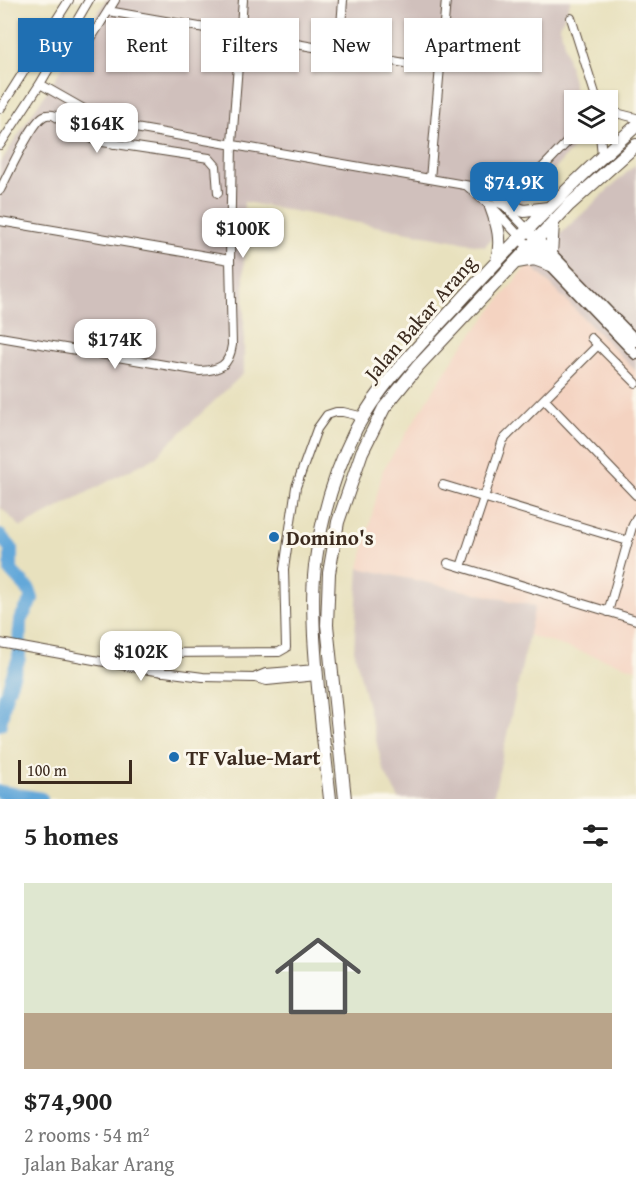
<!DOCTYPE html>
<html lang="en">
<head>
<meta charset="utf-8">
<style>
  body { margin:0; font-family:"Gentium Book Plus",serif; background:#f6f6f6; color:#222; height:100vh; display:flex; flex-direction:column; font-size:22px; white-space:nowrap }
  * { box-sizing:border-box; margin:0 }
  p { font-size:20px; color:#767676 }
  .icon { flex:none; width:33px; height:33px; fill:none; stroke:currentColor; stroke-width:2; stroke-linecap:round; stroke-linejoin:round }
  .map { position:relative; height:799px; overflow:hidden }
  .side { display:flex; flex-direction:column; background:#fff; flex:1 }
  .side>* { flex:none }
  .hud { position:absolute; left:18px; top:18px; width:600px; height:54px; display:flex; gap:12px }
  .tools { position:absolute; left:564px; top:90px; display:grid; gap:12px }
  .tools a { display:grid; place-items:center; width:54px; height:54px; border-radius:0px; background:#fff; box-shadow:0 2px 4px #0004; font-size:30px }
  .scale { position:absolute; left:18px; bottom:15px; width:114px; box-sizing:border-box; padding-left:6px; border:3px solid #3b2a1e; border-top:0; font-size:16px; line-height:21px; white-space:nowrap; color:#3b2a1e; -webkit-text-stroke:4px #fbf7ec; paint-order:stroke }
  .price { position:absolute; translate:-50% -51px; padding:0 14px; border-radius:12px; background:#fff; color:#222; font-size:20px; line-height:39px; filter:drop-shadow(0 2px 3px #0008) }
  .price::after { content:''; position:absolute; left:50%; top:36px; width:18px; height:14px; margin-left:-9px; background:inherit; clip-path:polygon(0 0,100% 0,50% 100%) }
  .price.selected { background:#1f6fb2; color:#fff }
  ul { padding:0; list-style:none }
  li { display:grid; align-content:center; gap:12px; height:318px; padding:0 24px }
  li+li { border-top:2px solid #e0e0e0 }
  li span { display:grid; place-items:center; height:186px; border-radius:0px; color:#555 }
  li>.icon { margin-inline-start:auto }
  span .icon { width:108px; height:108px; fill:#fffc; stroke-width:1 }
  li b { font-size:26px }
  h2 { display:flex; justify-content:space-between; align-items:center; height:72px; padding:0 24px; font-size:26px }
  .chip { padding:0 21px; border-radius:0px; background:#fff; box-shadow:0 2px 4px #0004; font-size:21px; line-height:54px }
  .chip.selected { background:#1f6fb2; color:#fff }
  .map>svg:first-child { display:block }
  .built { fill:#f4d3c1 }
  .industrial { fill:#d0c0bc }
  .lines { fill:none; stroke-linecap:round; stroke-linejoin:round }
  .river { stroke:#64a8d9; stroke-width:14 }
  .minor-casing { stroke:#554536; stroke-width:10 }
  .secondary-casing { stroke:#554536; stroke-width:13 }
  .primary-casing { stroke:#554536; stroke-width:14 }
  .minor { stroke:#fff; stroke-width:8 }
  .secondary { stroke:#fff; stroke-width:10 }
  .primary { stroke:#fff; stroke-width:12 }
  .poi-dot { fill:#1f6fb2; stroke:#fbf7ec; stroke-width:2 }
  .labels { text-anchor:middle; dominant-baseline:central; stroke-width:6; stroke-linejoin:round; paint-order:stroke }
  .street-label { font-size:21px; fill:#3b2a1e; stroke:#fbf7ec }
  .poi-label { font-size:21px; font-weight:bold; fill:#3b2a1e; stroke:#fbf7ec; text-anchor:start }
</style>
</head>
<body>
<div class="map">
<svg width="636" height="799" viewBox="0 0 636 799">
  <rect width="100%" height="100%" fill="#fbf7ec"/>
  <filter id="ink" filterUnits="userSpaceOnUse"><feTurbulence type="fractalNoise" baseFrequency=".0167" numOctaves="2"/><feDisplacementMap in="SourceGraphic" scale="12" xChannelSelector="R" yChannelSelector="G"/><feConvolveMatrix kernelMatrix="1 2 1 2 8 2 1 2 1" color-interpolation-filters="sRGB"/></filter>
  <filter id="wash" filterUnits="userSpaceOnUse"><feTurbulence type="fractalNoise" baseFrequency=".008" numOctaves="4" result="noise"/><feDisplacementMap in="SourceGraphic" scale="24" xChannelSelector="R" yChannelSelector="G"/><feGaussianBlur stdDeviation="1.35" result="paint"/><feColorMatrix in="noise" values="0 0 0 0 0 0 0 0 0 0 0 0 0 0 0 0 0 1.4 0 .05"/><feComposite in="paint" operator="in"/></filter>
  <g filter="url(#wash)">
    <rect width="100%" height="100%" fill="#e8e1be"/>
    <path class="built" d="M 529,263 L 636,371 L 636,669 L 528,635 L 535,606 L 359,568 L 383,470 L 458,352 Z"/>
    <path class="industrial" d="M 106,0 L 571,0 L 560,26 L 577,100 L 574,100 L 574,134 L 585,135 L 485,246 L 244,202 L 244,373 L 155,457 L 21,527 L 0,507 L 0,163 Z
      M 636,164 L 636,371 L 529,263 Z
      M 359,568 L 535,606 L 493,799 L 399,799 L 383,769 L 354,650 Z"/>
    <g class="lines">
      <path class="river" d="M 0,536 L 11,548 L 11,571 L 29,590 L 32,599 L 20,620 L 19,658 L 5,698 L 0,724
        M 0,792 L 41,799"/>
    </g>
  </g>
  <g filter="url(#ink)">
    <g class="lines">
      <g class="minor-casing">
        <path id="minor" d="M 108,11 L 439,69
          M 571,18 L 597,100
          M 86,46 L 115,0
          M 339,52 L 343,0
          M 40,84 L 105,121 L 118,125 L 482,188 L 501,202 L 528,230
          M 0,109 L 69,0
          M 608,111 L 636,118
          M 600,134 L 602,156
          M 114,144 L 118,125
          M 0,145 L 40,84 L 89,0
          M 430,179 L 446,0
          M 467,186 L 497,212 L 520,237
          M 0,190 C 8,175 31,123 44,116 C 47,114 49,115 53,115 L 96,141 L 209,158 L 216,166 L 218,193
          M 519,192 L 575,134
          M 0,221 L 230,260
          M 0,337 L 200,371 C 220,370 229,366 232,345 L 230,260 L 232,143 L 243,0
          M 591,338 L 636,383
          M 544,399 L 636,495
          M 443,485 L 628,541
          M 448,563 L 636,620
          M 461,567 L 503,440 L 598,345
          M 608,612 L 632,527 L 636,518
          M 0,643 L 149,670 L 203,677 L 255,678 L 267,681 L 317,676
          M 161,672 L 162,653 L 279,652 L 286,648 L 284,569 L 296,487 L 317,429 L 327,415 L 336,412 L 343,412 L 364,417
          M 256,677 L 266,673 L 316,669"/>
      </g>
      <g class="secondary-casing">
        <path id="secondary" d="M 528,230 L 636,341
          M 524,242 L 551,265 L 636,354"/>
      </g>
      <g class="primary-casing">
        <path id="primary" d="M 501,202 L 524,211 L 548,208
          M 491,207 C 498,226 502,240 497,260
          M 551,254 L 553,223
          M 517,262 L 534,259 L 551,265
          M 330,799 C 324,745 317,691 314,636 C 313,610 312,584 316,559 C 322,515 336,469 356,429 C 381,383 418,347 453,309 C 511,245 571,183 636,126
          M 345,799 L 327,625 L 329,573 L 338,522 L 362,452 L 384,408 L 418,366 L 569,205 L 636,145"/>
      </g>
      <use href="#minor" class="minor"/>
      <use href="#secondary" class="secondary"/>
      <use href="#primary" class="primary"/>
    </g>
  </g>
  <g class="poi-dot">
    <circle cx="274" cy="537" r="6"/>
    <circle cx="174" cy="757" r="6"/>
  </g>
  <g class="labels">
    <g class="street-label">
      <text transform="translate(420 318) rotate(-49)">Jalan Bakar Arang</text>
    </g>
    <g class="poi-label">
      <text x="286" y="537">Domino's</text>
      <text x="186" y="757">TF Value-Mart</text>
    </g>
  </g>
</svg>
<div class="tools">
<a><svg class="icon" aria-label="layers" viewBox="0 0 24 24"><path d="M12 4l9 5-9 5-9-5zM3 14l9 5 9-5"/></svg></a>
</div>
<div class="scale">100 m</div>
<b class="price" style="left:97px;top:154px">$164K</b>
<b class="price selected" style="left:514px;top:213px">$74.9K</b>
<b class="price" style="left:243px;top:259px">$100K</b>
<b class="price" style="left:115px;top:370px">$174K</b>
<b class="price" style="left:141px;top:682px">$102K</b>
<div class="hud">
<a class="chip selected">Buy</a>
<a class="chip">Rent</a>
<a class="chip">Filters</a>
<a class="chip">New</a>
<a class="chip">Apartment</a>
</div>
</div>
<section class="side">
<h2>5 homes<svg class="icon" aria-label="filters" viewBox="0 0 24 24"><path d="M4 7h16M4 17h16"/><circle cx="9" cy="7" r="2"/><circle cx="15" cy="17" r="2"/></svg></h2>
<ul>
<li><span style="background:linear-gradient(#dfe7d0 70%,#b9a48a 0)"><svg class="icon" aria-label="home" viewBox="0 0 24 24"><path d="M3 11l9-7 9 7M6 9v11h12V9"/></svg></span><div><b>$74,900</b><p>2 rooms · 54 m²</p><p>Jalan Bakar Arang</p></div></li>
</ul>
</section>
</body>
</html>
